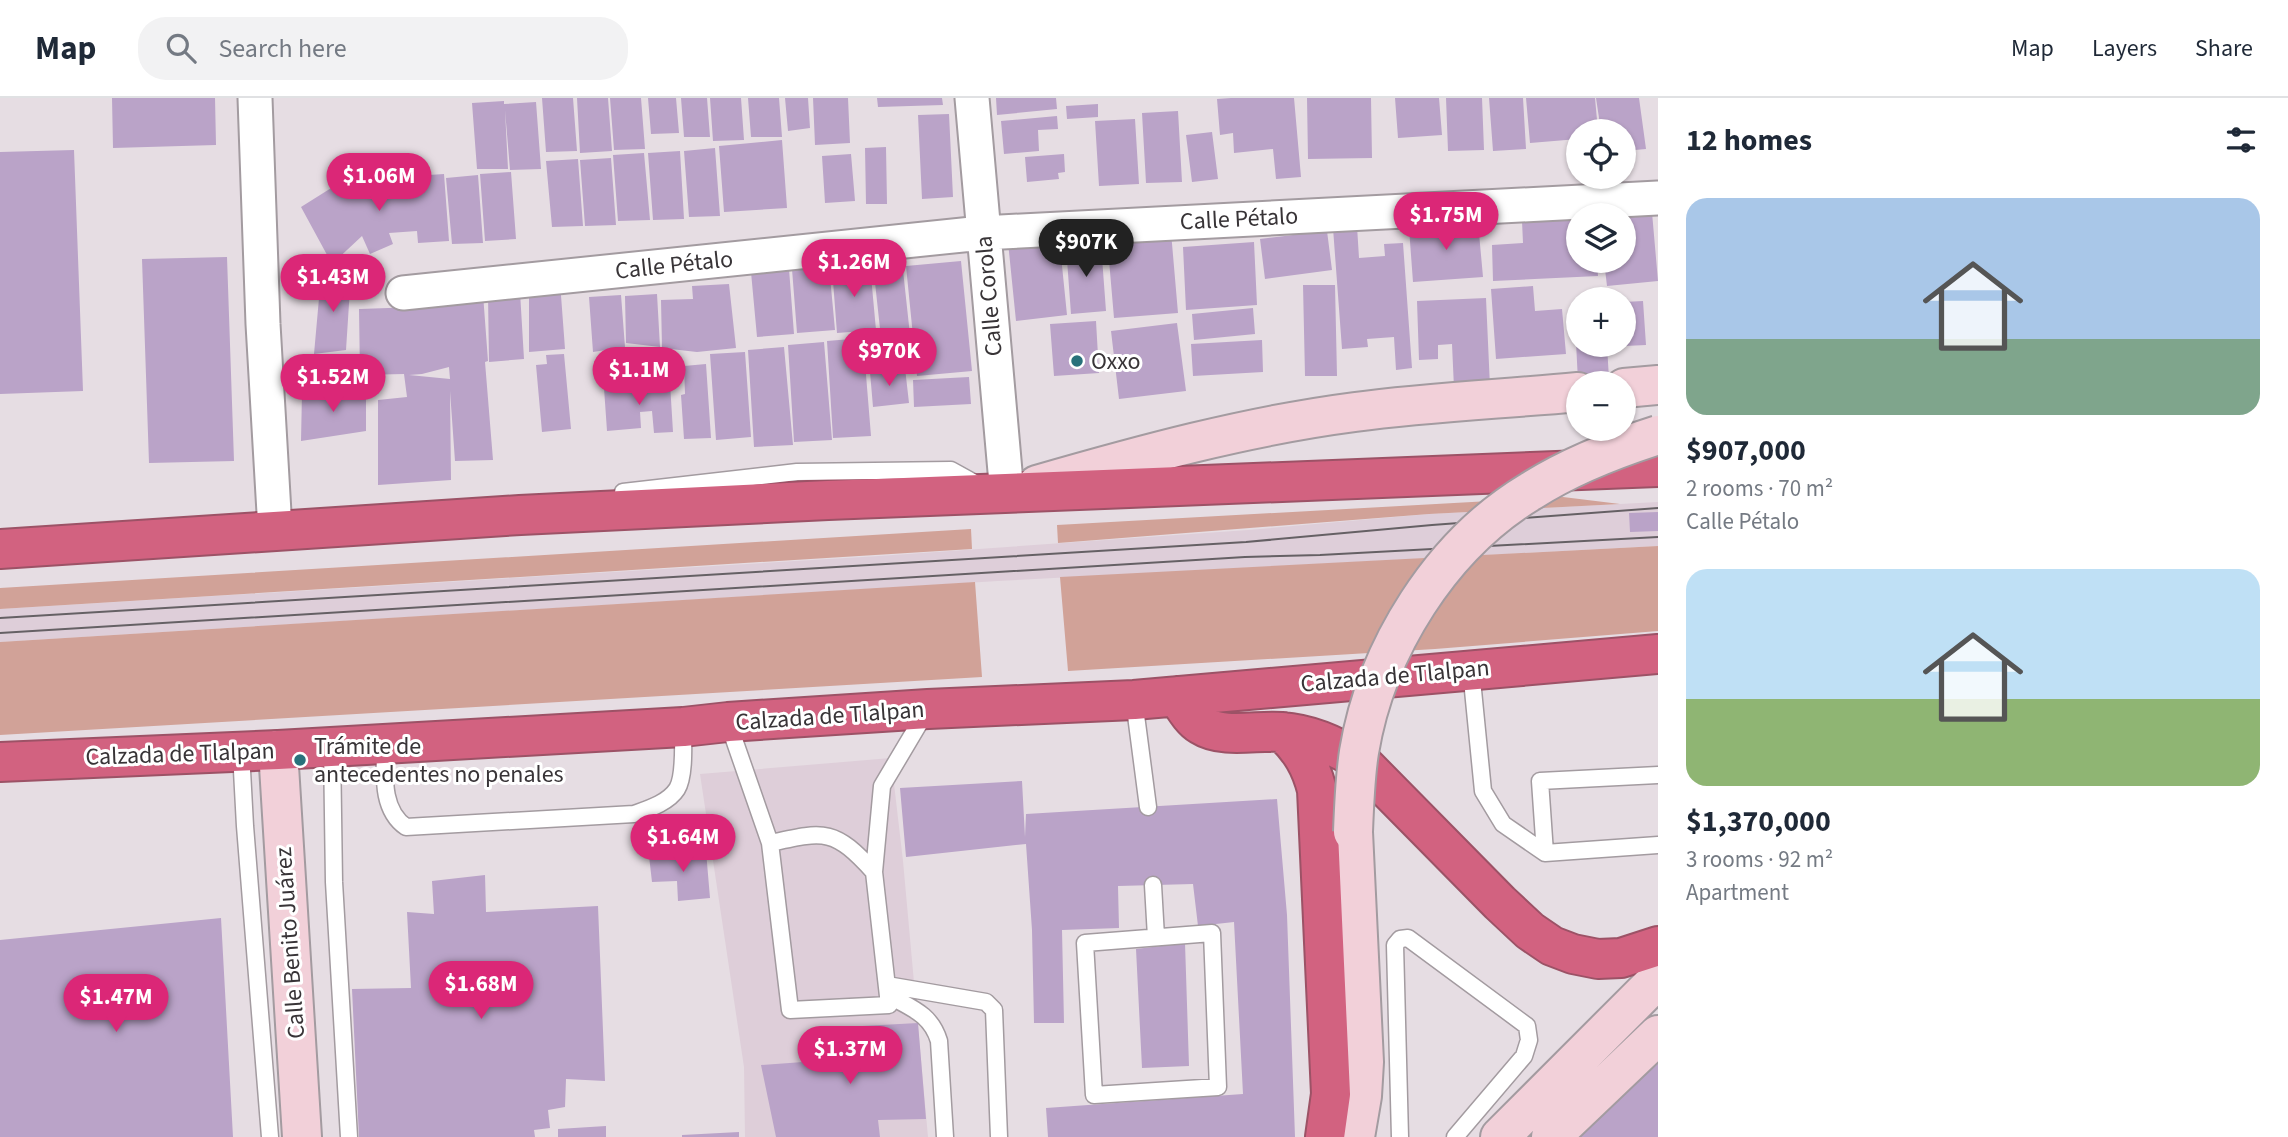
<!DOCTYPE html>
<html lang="en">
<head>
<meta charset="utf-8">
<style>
  body { margin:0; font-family:"Source Sans 3",sans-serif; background:#f2f2f3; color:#1f2937; height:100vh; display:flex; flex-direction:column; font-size:26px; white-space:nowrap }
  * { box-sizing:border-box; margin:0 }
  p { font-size:23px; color:#747a83 }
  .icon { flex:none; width:38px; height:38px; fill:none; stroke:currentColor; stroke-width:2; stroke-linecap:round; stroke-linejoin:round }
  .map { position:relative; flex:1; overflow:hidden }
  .drawer { display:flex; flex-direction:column; background:#fff; width:630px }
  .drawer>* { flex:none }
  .buttons { position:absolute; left:1566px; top:21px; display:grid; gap:14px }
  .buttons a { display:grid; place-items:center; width:70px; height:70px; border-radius:50%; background:#fff; box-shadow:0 2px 5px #0004; font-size:35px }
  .price { position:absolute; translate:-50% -60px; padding:0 16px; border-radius:24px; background:#db2777; color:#fff; font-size:23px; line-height:46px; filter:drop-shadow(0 2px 4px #0008) }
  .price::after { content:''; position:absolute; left:50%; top:42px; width:21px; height:16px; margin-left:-10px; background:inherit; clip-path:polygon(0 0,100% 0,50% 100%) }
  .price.active { background:#222; color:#fff }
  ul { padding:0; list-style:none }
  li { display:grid; align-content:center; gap:14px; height:371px; padding:0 28px }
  li span { display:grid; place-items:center; height:217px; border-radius:21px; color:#555 }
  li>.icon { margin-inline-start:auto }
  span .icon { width:126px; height:126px; fill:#fffc; stroke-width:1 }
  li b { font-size:30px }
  h2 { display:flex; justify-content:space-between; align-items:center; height:84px; padding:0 28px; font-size:30px }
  header { display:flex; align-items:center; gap:42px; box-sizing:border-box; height:98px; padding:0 35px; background:#fff; border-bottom:2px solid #e0e1e3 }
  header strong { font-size:33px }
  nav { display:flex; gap:38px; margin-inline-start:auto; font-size:24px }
  .search { width:490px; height:63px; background:#f2f2f3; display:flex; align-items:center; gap:18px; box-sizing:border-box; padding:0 24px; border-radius:28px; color:#747a83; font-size:26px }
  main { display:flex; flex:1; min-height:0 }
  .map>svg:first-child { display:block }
  .built { fill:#deced9 }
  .forest { fill:#d1a298 }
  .building { fill:#baa3c8; fill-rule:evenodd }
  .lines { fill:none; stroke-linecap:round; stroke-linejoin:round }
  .lane-casing { stroke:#a39ba0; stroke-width:19 }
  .street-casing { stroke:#a39ba0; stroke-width:37 }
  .secondary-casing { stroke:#a39ba0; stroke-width:42 }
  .highway-casing { stroke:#9c5266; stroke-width:42 }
  .lane { stroke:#fff; stroke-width:16 }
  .street { stroke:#fff; stroke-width:33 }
  .secondary { stroke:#f2d0d9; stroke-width:38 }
  .highway { stroke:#d26280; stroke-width:38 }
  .tram { stroke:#656064; stroke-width:2 }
  .secondary-bridge-casing { stroke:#a39ba0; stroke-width:42; stroke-linecap:butt }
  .secondary-bridge { stroke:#f2d0d9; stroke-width:38 }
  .poi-dot { fill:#28717b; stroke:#fff; stroke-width:2.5 }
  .labels { text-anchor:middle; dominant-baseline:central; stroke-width:6; stroke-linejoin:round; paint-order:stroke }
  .street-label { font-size:24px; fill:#383437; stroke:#fff }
  .poi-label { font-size:24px; fill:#383437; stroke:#fff; text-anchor:start }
</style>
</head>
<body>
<header>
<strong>Map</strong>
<div class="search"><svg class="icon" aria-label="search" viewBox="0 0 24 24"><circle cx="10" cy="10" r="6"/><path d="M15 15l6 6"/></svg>Search here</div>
<nav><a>Map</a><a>Layers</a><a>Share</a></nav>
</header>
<main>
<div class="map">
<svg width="1658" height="1039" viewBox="0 0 1658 1039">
  <rect width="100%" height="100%" fill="#e6dde3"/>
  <path class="built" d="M 1658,404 L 1658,448 L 998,483 L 0,544 L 0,511 L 879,458 L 1248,432 L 1429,416 Z
    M 891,660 L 903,763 L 928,1039 L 745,1039 L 744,969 L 700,676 Z"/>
  <path class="forest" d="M 1563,399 L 1620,406 L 1429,416 L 1058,445 L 1057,427 Z
    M 971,431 L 972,451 L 0,511 L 0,490 Z
    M 1658,448 L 1658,533 L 1435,551 L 1068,573 L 1060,479 Z
    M 975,484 L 982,579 L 0,637 L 0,544 Z"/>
  <path class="building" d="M 112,0 L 215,0 L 216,47 L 113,50 Z
    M 542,0 L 573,0 L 577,53 L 546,54 Z
    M 577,0 L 608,0 L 612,53 L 580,55 Z
    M 610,0 L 641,0 L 645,51 L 614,52 Z
    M 648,0 L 676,0 L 679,35 L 651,36 Z
    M 681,0 L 707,0 L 710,39 L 684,39 Z
    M 710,0 L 741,0 L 744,42 L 713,43 Z
    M 748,0 L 779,0 L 782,39 L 751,39 Z
    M 785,0 L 808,0 L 810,30 L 788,33 Z
    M 813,0 L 848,0 L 850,45 L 815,47 Z
    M 877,0 L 942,0 L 943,7 L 878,9 Z
    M 996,0 L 1056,0 L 1057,11 L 997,17 Z
    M 1231,0 L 1294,0 L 1301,79 L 1276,81 L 1273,51 L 1234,55 L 1233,35 L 1220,37 L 1217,1 Z
    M 1307,0 L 1371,0 L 1372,60 L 1308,61 Z
    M 1395,0 L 1439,0 L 1442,37 L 1398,40 Z
    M 1446,0 L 1482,0 L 1484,52 L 1448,53 Z
    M 1489,0 L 1523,0 L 1526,51 L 1493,53 Z
    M 1526,0 L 1595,0 L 1598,33 L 1578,33 L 1578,41 L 1530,45 Z
    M 1596,0 L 1639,0 L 1646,51 L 1624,53 L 1624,33 L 1601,33 Z
    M 504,3 L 504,6 L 536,4 L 541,71 L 510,72 L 505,12 L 508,71 L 477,71 L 472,5 Z
    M 1098,6 L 1098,19 L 1067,21 L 1066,8 Z
    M 1178,13 L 1182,84 L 1146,85 L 1142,15 Z
    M 949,16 L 953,99 L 922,101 L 918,17 Z
    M 1057,18 L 1058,31 L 1038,32 L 1039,53 L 1004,56 L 1001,23 Z
    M 1135,21 L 1139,86 L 1099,88 L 1095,23 Z
    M 1212,34 L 1218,81 L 1192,84 L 1186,37 Z
    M 782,42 L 787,110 L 724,114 L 719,48 Z
    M 886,49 L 887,106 L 866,106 L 865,50 Z
    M 715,50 L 720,118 L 689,119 L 684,53 Z
    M 74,52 L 83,293 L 0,296 L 0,54 Z
    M 680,53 L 684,121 L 653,122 L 648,55 Z
    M 644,55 L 650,122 L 618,123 L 613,57 Z
    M 851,56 L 855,103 L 825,105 L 822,58 Z
    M 1064,56 L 1065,74 L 1058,75 L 1059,81 L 1027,84 L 1025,59 Z
    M 611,60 L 616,127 L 585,128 L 580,62 Z
    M 578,61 L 583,128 L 552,129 L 546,63 Z
    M 511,74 L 516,141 L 485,143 L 480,76 Z
    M 444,76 L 449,143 L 418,145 L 417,133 L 389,135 L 393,146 L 370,156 L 362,138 L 332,166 L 301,109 L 336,87 L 368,81 Z
    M 478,77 L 483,145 L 452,146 L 446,80 Z
    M 1651,103 L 1658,183 L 1607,188 L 1604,163 L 1624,163 L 1624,117 Z
    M 1578,120 L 1578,163 L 1597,163 L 1598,178 L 1493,183 L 1492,147 L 1523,145 L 1522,123 Z
    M 1478,124 L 1483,179 L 1413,184 L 1409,130 Z
    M 1357,128 L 1359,160 L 1385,158 L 1384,146 L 1403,145 L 1412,270 L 1396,272 L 1394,239 L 1367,241 L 1368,249 L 1342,251 L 1333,130 Z
    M 1327,133 L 1332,172 L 1265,181 L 1260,141 Z
    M 1171,134 L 1178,215 L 1114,220 L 1107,139 Z
    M 1059,138 L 1067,217 L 1016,223 L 1008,144 Z
    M 1254,144 L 1257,207 L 1186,212 L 1183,149 Z
    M 1101,146 L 1106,213 L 1071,216 L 1066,148 Z
    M 227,159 L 234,363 L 149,365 L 142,161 Z
    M 902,163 L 910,237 L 881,240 L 873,166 Z
    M 961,163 L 972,273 L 917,278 L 906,168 Z
    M 870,167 L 876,232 L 837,235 L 832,170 Z
    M 829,168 L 835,232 L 797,235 L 792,171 Z
    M 789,171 L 794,236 L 757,239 L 751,174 Z
    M 351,175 L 346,252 L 314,256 L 321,178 Z
    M 560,184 L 565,251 L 529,254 L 529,187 Z
    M 729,186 L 736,250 L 697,254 L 662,250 L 661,202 L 693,201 L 692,188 Z
    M 1303,187 L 1335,187 L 1337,278 L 1305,278 Z
    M 1533,188 L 1535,213 L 1562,211 L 1566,256 L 1496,261 L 1491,191 Z
    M 520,194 L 524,261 L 489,264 L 488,196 Z
    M 483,196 L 488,263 L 485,264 L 493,362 L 455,363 L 450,293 L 451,382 L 378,387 L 378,302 L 407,299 L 404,276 L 360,277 L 359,211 L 418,209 ZM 449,269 L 450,281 L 409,277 L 422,276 Z
    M 657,196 L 660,249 L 626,245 L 625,198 Z
    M 621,197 L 625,249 L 593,254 L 589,199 Z
    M 1486,200 L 1490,289 L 1454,290 L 1452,246 L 1438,247 L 1438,261 L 1419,262 L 1417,203 Z
    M 1643,203 L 1646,247 L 1625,248 L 1624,204 Z
    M 1574,206 L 1578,206 L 1578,247 L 1607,247 L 1609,281 L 1578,283 Z
    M 1253,210 L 1255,236 L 1194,242 L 1192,216 Z
    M 1096,223 L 1099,275 L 1054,278 L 1050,226 Z
    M 1177,225 L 1186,293 L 1119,301 L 1111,233 Z
    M 863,240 L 871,338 L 833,340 L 827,243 Z
    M 1262,242 L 1263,274 L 1193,278 L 1191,246 Z
    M 824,244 L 832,342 L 794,344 L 788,247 Z
    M 784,249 L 793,347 L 754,349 L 748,252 Z
    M 745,254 L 751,339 L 716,342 L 710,256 Z
    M 564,256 L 571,331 L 542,334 L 536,267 L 547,266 L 546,257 Z
    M 634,263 L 635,282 L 599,285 L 598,266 Z
    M 706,266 L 711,340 L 684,341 L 681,297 L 685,296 L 684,268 Z
    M 905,270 L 909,305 L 873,309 L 870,274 Z
    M 969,279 L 971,306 L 914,309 L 913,282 Z
    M 670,285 L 673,334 L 654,335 L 652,313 L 640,314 L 641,330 L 607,333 L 604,290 Z
    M 366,291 L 366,333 L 301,343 L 302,295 Z
    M 1658,414 L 1658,433 L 1630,434 L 1629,415 Z
    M 1022,683 L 1025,739 L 1026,716 L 1277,701 L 1287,817 L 1295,1039 L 1048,1039 L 1046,1010 L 1243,996 L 1234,824 L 1198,828 L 1193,786 L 1118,788 L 1119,830 L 1062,832 L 1064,925 L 1034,925 L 1032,832 L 1026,746 L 906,759 L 900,690 Z
    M 706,753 L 710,800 L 678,803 L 677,783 L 652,784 L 649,758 Z
    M 485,777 L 486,814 L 598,808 L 605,983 L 566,981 L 565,1009 L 548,1012 L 550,1030 L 534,1032 L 535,1039 L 359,1039 L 352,891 L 411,890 L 407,814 L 434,816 L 432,783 Z
    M 221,820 L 233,1039 L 0,1039 L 0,842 Z
    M 1185,845 L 1189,968 L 1142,970 L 1136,851 Z
    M 918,925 L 926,1021 L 878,1022 L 880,1039 L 776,1039 L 761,967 L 844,961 L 844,929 Z
    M 1658,964 L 1658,1039 L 1580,1039 Z
    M 606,1028 L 606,1039 L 558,1039 L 558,1031 Z
    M 739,1034 L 739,1039 L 682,1039 L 682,1037 Z"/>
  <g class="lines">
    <g class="lane-casing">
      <path id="lane" d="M 623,394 L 797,374 L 951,372 L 980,388
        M 1471,572 L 1483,693 L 1503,726 L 1545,755 L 1658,747
        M 1134,602 L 1148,709
        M 728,624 L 770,745 L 790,912 L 889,907 L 874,774 L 882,688 L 926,614
        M 385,646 C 385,674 380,711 406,729 L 634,716 C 648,711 668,705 677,691 C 685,678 683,645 683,629
        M 332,649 L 334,784 L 349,1039
        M 241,654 L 245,728 L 270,1039
        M 770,745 C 825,733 834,730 874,774
        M 1545,755 L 1540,683 L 1658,677
        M 1153,787 L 1156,839
        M 1212,835 L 1218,989 L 1094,997 L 1085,845 Z
        M 887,887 L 986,904 L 994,912 L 999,1039
        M 888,897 C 911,910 931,916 939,943 L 945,1039
        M 1400,1039 L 1395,847 L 1400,841 L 1408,840 L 1527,928 L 1529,942 L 1524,958 L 1455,1039"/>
    </g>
    <g class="street-casing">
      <path id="street" d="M 255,0 L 263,226 L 275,432
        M 972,0 L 1007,396
        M 403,195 L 982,135 L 1658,100"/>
    </g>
    <g class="secondary-casing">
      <path id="secondary" d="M 1624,290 L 1658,287
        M 1037,387 C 1141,357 1247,328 1355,314 C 1429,304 1504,301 1578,294
        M 278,652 L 302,1039
        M 1353,734 L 1364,964 L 1362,998 L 1355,1039
        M 1500,1039 L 1658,881
        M 1551,1039 L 1658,937"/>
    </g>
    <g class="highway-casing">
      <path id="highway" d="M 0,451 L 520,417 L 828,402 L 1658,369
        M 1177,598 C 1184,608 1191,621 1201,627 C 1223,641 1257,632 1281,634 C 1310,636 1337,648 1361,664 L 1500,805 L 1530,833 L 1552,848 L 1573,856 L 1598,861 L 1621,860 L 1658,848
        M 1283,634 C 1301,651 1311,668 1317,692 L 1331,996 L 1325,1039
        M 0,664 L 278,652 L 683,629 L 728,624 L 928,611 L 1134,602 L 1658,556"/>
    </g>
    <use href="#lane" class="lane"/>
    <use href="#street" class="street"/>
    <use href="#secondary" class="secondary"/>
    <use href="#highway" class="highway"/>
    <path class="tram" d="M 0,520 L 1246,444 L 1432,427 L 1658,410
      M 0,535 L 1245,459 L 1320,457 L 1658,439"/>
    <g class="secondary-bridge-casing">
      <path id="secondary-bridge" d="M 1353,734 C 1354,707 1355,680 1359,654 C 1376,551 1441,447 1531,393 C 1570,368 1614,351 1658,337"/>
    </g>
    <use href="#secondary-bridge" class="secondary-bridge"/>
  </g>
  <g class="poi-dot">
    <circle cx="1077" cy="263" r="7"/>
    <circle cx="300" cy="662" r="7"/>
  </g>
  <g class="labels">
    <g class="street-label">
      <text transform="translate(1239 121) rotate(-3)">Calle Pétalo</text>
      <text transform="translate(674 167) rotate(-6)">Calle Pétalo</text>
      <text transform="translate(989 198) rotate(-95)">Calle Corola</text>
      <text transform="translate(1395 578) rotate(-5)">Calzada de Tlalpan</text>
      <text transform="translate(830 618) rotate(-4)">Calzada de Tlalpan</text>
      <text transform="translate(180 656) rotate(-2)">Calzada de Tlalpan</text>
      <text transform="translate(290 845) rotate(-94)">Calle Benito Juárez</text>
    </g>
    <g class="poi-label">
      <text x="1091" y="263">Oxxo</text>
      <text x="314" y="648">Trámite de<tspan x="314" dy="28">antecedentes no penales</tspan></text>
    </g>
  </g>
</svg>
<div class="buttons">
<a><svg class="icon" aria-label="locate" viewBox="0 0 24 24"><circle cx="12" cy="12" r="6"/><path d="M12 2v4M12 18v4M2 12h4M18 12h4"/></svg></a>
<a><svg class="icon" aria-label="layers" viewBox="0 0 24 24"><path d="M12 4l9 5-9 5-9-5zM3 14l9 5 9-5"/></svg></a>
<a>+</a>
<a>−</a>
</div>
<b class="price" style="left:379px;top:115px">$1.06M</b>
<b class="price" style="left:1446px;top:154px">$1.75M</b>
<b class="price active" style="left:1086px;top:181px">$907K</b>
<b class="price" style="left:854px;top:201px">$1.26M</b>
<b class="price" style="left:333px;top:216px">$1.43M</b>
<b class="price" style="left:889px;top:290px">$970K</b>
<b class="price" style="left:639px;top:309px">$1.1M</b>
<b class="price" style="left:333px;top:316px">$1.52M</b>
<b class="price" style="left:683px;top:776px">$1.64M</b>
<b class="price" style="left:481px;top:923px">$1.68M</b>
<b class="price" style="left:116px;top:936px">$1.47M</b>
<b class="price" style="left:850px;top:988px">$1.37M</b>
</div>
<section class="drawer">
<h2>12 homes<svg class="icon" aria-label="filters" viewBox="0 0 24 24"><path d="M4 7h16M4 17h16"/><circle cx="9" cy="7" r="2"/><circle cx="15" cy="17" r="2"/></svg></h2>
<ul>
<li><span style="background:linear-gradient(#a9c7e8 65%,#7fa58c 0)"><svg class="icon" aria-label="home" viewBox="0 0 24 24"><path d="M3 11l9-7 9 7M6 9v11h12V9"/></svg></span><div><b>$907,000</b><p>2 rooms · 70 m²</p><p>Calle Pétalo</p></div></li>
<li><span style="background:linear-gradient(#bfe0f5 60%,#8fb573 0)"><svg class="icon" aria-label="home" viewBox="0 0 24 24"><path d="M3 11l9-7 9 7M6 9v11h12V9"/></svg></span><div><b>$1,370,000</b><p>3 rooms · 92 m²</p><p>Apartment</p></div></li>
</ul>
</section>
</main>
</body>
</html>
